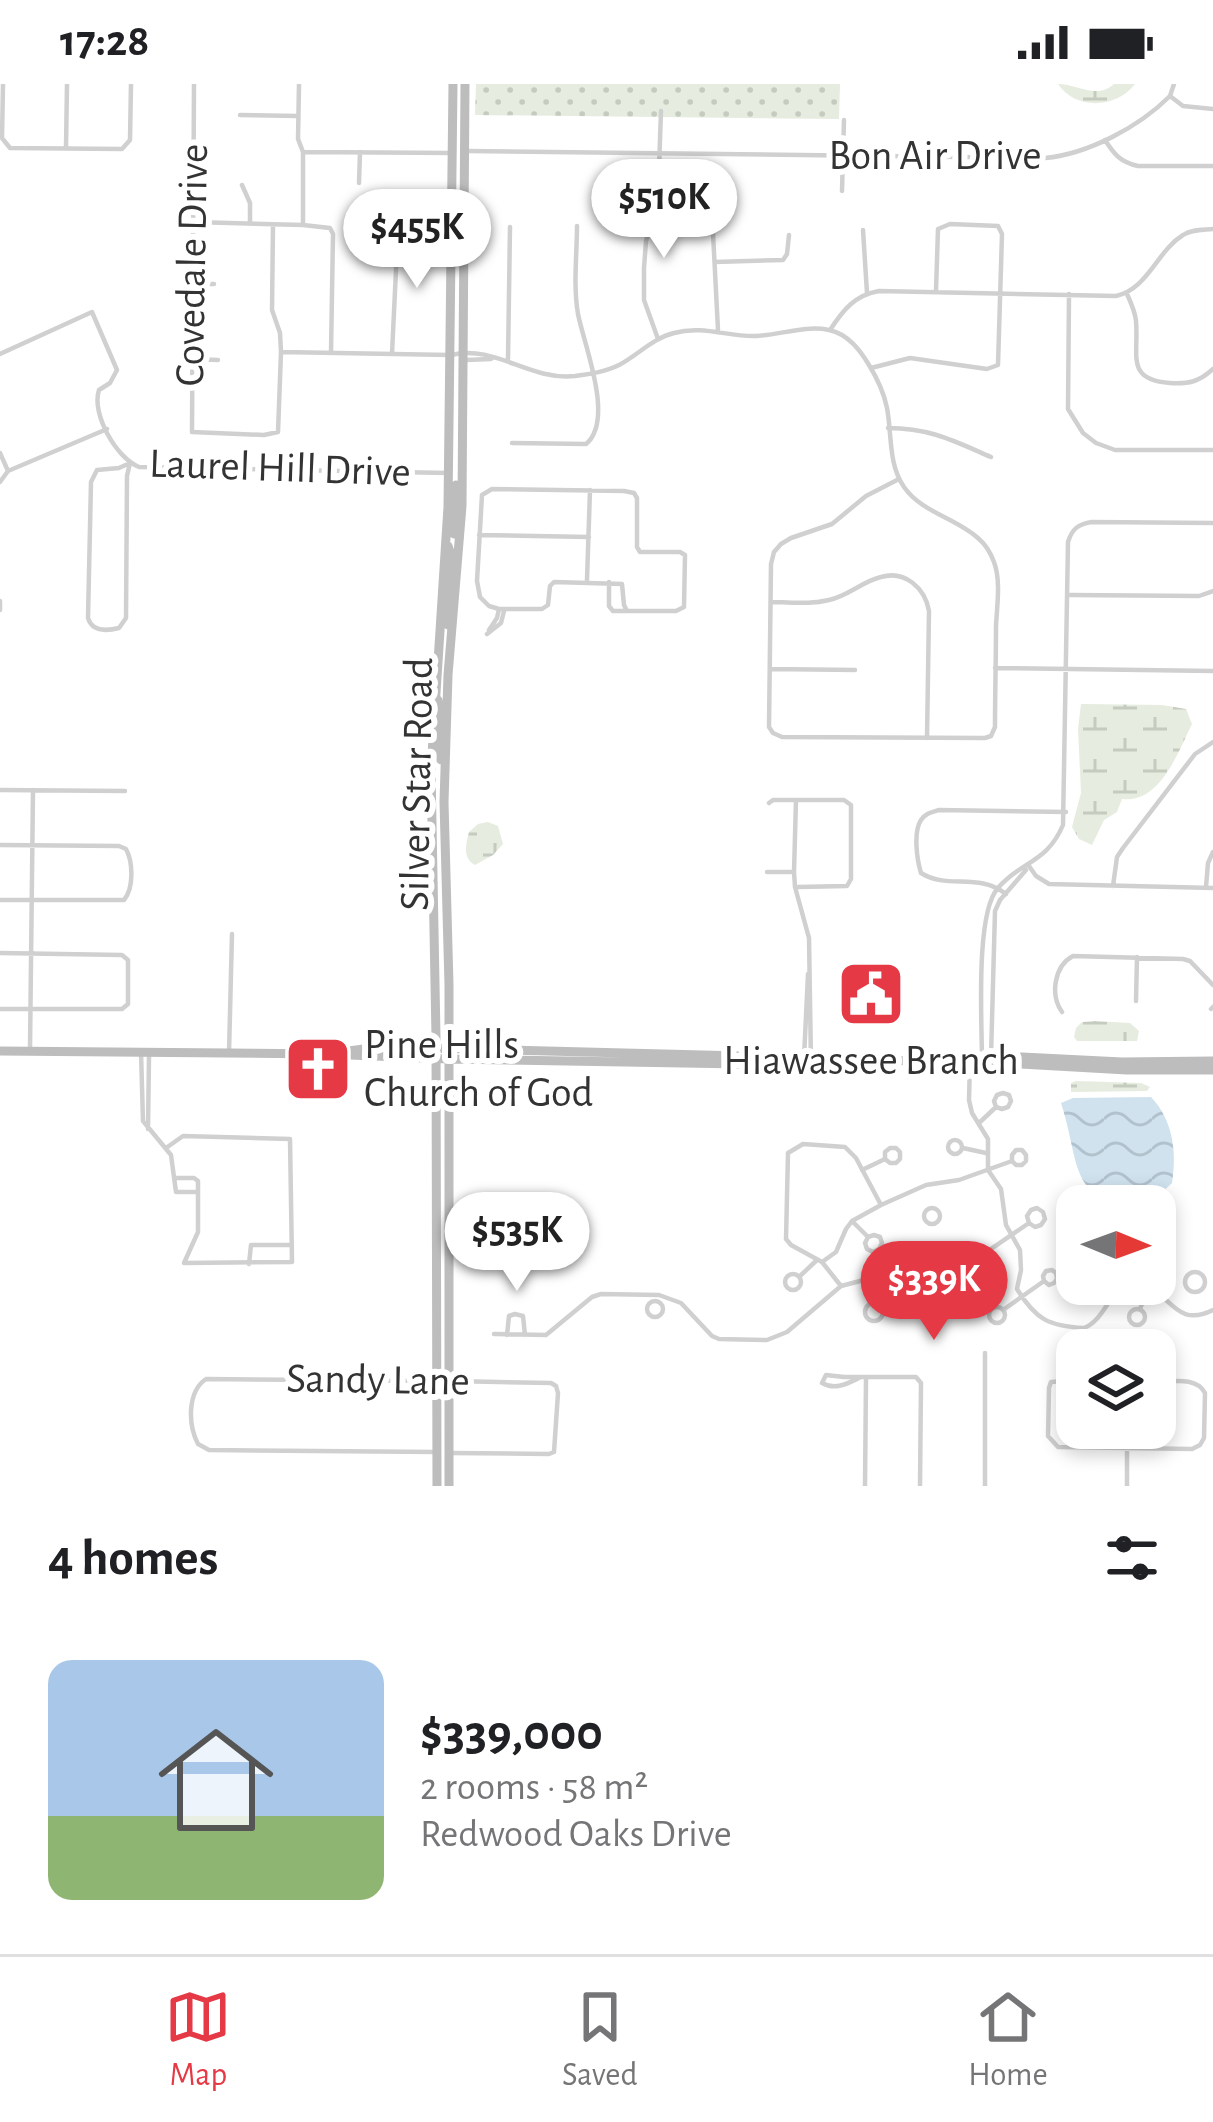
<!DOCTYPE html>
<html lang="en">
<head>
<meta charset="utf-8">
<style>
  body { margin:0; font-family:"Alegreya Sans",sans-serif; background:#f6f6f6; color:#202124; height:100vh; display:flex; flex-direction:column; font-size:45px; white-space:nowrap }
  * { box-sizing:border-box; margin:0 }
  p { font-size:39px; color:#757577 }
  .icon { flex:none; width:66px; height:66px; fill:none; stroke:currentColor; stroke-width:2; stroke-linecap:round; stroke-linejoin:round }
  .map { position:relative; height:1402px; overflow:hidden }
  .details { display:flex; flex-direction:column; background:#fff; flex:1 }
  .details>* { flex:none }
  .needle { width:78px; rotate:91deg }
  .tools { position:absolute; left:1056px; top:1101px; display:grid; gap:24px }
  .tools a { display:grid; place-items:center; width:120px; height:120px; border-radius:24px; background:#fff; box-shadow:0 6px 18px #0003; font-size:60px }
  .price { position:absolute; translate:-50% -102px; padding:0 27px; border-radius:42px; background:#fff; color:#222; font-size:39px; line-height:78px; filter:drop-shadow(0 3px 6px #0008) }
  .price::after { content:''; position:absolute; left:50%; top:72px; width:36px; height:27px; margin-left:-18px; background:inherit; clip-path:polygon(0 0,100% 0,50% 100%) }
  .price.selected { background:#e63946; color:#fff }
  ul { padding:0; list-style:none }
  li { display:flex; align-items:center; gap:36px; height:300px; padding:0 48px }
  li+li { border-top:3px solid #e0e0e0 }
  li span { display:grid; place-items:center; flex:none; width:336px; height:240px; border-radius:24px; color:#555 }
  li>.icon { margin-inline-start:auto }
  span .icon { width:144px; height:144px; fill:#fffc; stroke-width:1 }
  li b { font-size:51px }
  h2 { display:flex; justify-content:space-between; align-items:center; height:144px; padding:0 48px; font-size:51px }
  .status { display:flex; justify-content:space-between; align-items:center; height:84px; padding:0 60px; background:#fff; direction:ltr }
  .status svg { height:33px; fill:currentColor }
  .tab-bar { display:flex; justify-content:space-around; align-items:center; height:168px; border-top:3px solid #e0e0e0; background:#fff; font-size:33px; color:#757577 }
  .tab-bar a { display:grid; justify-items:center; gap:6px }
  .tab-bar .selected { color:#e63946 }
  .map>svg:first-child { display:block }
  .wetland { fill:url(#wetland-marsh) }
  .park { fill:url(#park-dots) }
  .water { fill:url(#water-waves) }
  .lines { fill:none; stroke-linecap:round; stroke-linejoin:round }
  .street { stroke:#d0d0d0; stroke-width:4.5 }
  .secondary { stroke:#bdbdbd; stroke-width:9 }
  .labels { text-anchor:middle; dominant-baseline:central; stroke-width:12; stroke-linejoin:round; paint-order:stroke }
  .street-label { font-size:42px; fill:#333; stroke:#fff }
  .poi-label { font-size:42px; fill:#333; stroke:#fff; text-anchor:start }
</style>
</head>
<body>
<div class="status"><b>17:28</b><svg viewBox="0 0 49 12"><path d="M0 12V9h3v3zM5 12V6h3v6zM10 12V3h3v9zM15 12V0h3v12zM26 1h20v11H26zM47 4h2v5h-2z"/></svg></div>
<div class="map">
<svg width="1213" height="1402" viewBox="0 0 1213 1402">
  <defs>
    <pattern id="wetland-marsh" width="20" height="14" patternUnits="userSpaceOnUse" patternTransform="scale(3)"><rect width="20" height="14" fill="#e6ecdf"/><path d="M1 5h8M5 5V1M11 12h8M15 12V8" fill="none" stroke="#c6cbc0"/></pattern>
    <pattern id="park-dots" width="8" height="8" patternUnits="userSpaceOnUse" patternTransform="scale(3)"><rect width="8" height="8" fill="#e6ecdf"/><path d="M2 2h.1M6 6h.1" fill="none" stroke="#c6cbc0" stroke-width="1.8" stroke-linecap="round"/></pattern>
    <pattern id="water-waves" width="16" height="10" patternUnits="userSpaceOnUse" patternTransform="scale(3)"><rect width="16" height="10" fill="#cfe2ee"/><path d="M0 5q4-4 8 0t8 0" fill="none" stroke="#b2c2cd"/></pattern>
  </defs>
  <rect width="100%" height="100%" fill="#fff"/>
  <path class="wetland" d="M 1058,0 C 1077,0 1097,16 1114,0 L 1135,0 C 1117,24 1076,27 1058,0 Z
    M 1081,620 L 1162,621 L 1186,625 L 1192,640 C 1178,668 1160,720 1122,715 L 1117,728 L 1104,736 L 1092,761 L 1079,755 L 1072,743 L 1081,709 L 1078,645 Z
    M 488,738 L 498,742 L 503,760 L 493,771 L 475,781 C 462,774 466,760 469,748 L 478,740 Z
    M 1095,937 L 1130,939 L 1139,947 L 1137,957 L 1077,957 L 1074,953 L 1076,944 L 1082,938 Z
    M 1076,997 L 1141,999 L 1150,1003 L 1147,1007 L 1071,1008 L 1071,999 Z"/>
  <path class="park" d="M 476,0 L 840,0 L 839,35 L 475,31 Z"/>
  <path class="water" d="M 1151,1013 C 1173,1036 1177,1068 1172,1099 L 1148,1122 C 1067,1122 1081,1080 1061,1019 L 1073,1014 Z"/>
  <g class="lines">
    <path class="street" d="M 3,0 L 2,54 L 10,64 L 122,65 L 130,56 L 131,0
      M 194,0 L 192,348 L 264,351 L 278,348 L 281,268 L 280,249 L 272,226 L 273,141
      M 299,0 L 298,55 L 303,68 L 303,141
      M 1170,12 L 1183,22 L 1213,25
      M 1170,12 L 1174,0
      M 240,31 L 298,32
      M 1105,56 C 1114,70 1120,78 1138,82 L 1213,82
      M 66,64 L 67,0
      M 467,67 L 1045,74 C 1088,70 1139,43 1170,12
      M 303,68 L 453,69
      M 359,99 L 360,68
      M 242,101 L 250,119 L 250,140
      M 842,107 L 844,36
      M 193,138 L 303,141 L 330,144 L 333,150 L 331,269
      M 653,138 L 700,140 L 707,142 L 713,149 L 718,246
      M 863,146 L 867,209
      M 715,178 L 783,176 L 787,170 L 789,151
      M 195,200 L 214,200
      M 1069,210 L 1068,325 L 1083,349 L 1096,359 L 1115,366 L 1213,366
      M 1127,210 C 1131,219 1135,227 1136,237 C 1139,271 1125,296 1170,299 C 1189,300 1199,298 1213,285
      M 830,246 C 843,226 855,211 879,207 L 1116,212 C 1148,205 1157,167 1183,151 C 1192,145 1203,146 1213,145
      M 658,255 L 644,216 L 644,184 L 646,157 L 658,113 L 661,27
      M 281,268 L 450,271
      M 0,270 L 92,228 L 117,286 L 110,299 L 99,306 C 91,329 116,374 139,383 L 448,389
      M 392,270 L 398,144
      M 451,271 C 495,260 529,297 575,292 C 590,290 605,288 619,281 C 638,271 653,254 674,249 C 703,241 728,253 756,252 C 780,251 805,241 829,246 C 848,250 860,266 869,281 C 877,294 884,309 887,324 C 892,350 888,380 904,403 C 922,429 957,434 979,455 C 986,461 991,470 994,478 C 1001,497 997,521 996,542 C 996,575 995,609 995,643 L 991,652 L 985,654 L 782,653 L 773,649 L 769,643 L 771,480 L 774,468 L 781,460 L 791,454 L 832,440 L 866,412 L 899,395
      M 194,275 L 218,276
      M 508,275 L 510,143
      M 466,276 L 491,275
      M 871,284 L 910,274 L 987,285 L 998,281 L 1002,150 L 998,142 L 950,140 L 938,145 L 936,207
      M 888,344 C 930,344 954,357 991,373
      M 512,359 L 586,360 C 615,336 584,261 578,230 C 573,201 577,170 577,142
      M 0,369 L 8,387
      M 130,379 L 127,392 L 126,534 L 119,544 C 107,547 92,548 88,534 L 91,398 L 97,386 L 119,384 Z
      M 0,398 L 8,387 L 107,345
      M 492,405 L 624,407 L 634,409 L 637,414 L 637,463 L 640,468 L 680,468 L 685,471 L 684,523 L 676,527 L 627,527 L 624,521 L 622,500 L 554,498 L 550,502 L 548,521 L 542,525 L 499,525 L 489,522 L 480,513 L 477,497 L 482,411 Z
      M 479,451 L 589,453
      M 587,496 L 590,406
      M 609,498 L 609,522 L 613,527 L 625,527
      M 1070,511 L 1199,512 L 1213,507
      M 0,517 L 0,526
      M 772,518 C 791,518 810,521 829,516 C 848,512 863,497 881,493 C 905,486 925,504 929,527 L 927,654
      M 489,546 L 497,534 L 499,525
      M 487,550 L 501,539 L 504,527
      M 995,584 L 1213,587
      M 771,585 L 855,586
      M 0,706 L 125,707
      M 796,716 L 794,788 L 795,803 L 809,854 L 811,978
      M 769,719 L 773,716 L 844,716 L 851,721 L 851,795 L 847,802 L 798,803
      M 0,761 L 119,762 L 126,765 C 133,778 134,804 124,816 L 0,816
      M 1029,782 L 1036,792 L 1049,800 L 1213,804
      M 767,788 L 791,788
      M 1113,802 L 1117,773 L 1123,764 L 1195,670 L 1213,658
      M 1206,803 L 1208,779 L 1213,768
      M 1006,810 C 978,788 948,806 921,789 C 917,776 913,748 921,736 C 926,729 932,728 939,726 L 1066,728
      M 0,869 L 122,871 L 128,876 L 128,920 L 122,925 L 0,925
      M 1136,917 L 1137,873
      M 1211,925 L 1213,923
      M 1062,928 C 1050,911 1054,882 1073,872 L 1183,875 L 1190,877 L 1213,901
      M 30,964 L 33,706
      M 141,968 L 143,1037 L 171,1071 L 176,1108 L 198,1108
      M 229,969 L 232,850
      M 991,973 L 995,827 L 1000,816 L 1026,786
      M 804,974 L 808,890
      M 982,977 C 982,940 975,829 998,804 C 1021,777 1047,779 1063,741 L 1068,458 C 1072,445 1078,440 1092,438 L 1213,439
      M 970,978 L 969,1016 L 972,1029 L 988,1055 L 988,1086 L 1001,1105 L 1006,1141 L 1020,1166 L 1021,1186 L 1017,1205 C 1036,1236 1049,1242 1084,1244 C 1107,1235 1108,1202 1135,1201 C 1169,1200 1172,1247 1213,1226
      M 979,1039 L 996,1023 L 1002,1025 L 1008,1023 L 1011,1017 L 1009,1011 L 1003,1009 L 997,1011 L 994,1017 L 996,1023
      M 148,1045 L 149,972
      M948 1063a7 7 0 1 1 14 0a7 7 0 1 1-14 0Z
      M 166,1064 L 183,1052 L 290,1055 L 292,1178 L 184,1179 L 198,1148 L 198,1097 L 194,1094 L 174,1094
      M 963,1064 L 986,1069
      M 862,1086 L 885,1075 L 885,1068 L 890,1064 L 896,1064 L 900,1068 L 900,1075 L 896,1079 L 890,1079 L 885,1075
      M924 1132a8 8 0 1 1 16 0a8 8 0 1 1-16 0Z
      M 852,1137 L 868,1153 L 874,1151 L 880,1153 L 882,1159 L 879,1165 L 873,1168 L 867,1165 L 865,1159 L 868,1153
      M 822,1178 L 836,1168 L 846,1145 L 852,1137 L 881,1121 L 926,1101 L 959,1096 L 1012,1077 L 1016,1081 L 1022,1081 L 1026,1077 L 1026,1071 L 1022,1066 L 1016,1066 L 1012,1071 L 1012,1077
      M 249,1180 L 251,1161 L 292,1161
      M1185 1198a10 10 0 1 1 20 0a10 10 0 1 1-20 0Z
      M785 1198a8 8 0 1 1 16 0a8 8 0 1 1-16 0Z
      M 800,1192 L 817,1176
      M 841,1202 L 822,1178 L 791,1161 L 786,1155 L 788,1069 L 803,1060 L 845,1063 L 856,1074 L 881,1121
      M647 1225a8 8 0 1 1 16 0a8 8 0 1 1-16 0Z
      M865 1228a9 9 0 1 1 18 0a9 9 0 1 1-18 0Z
      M 874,1220 L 875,1197
      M 935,1222 L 940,1224 L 943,1230 L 940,1236 L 934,1239 L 929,1236 L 926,1230 L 929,1224 L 935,1222 L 935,1198
      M989 1231a8 8 0 1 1 16 0a8 8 0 1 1-16 0Z
      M 1140,1225 L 1148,1204
      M1129 1233a8 8 0 1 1 16 0a8 8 0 1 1-16 0Z
      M 1003,1226 L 1044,1197 L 1043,1192 L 1046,1187 L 1052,1186 L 1056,1189 L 1057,1195 L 1054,1199 L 1049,1201 L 1044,1197
      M 494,1250 L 546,1251 L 592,1213 L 601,1210 L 659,1211 L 681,1219 L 712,1252 L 719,1255 L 767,1256 L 787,1248 L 841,1202 L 864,1196 L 944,1197 L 1029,1139 L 1035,1143 L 1041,1141 L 1045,1135 L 1043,1128 L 1037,1124 L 1031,1126 L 1027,1132 L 1029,1139
      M 507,1251 L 509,1232 L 515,1230 L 523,1232 L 525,1251
      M 861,1293 C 848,1299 836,1307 822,1299 L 826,1291 L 844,1293 L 916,1293 L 921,1299 L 920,1402
      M 1077,1296 L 1051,1298 L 1049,1304 L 1048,1352 L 1058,1363 L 1192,1365 L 1200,1361 L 1204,1354 L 1205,1309 C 1196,1292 1172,1298 1155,1298
      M 434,1297 L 206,1295 C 187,1308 188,1341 198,1360 L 209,1366 L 437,1368
      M 1127,1344 L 1127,1402
      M 450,1369 L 549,1370 L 554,1368 L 558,1309 L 556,1302 L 551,1299 L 451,1297
      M 865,1402 L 866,1294
      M 985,1402 L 985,1269"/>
    <path class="secondary" d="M 454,450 L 456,401
      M 448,462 L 452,474 L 448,541
      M 438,616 L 441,676
      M 0,967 L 325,970 L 449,975 L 741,980 L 758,976 L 991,977 L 1022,973 L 1122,978 L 1213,977
      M 349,967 L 378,963 L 430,964 L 742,972 L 757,976
      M 1002,979 L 1127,986 L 1213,986
      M 437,1402 L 436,953 L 431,686 L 448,423 L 453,0
      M 449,1402 L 449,901 L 444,718 L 448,591 L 462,422 L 465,0"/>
  </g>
  <defs>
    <g id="civic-square" transform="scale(3.45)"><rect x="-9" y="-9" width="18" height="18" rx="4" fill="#e63946" stroke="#fff"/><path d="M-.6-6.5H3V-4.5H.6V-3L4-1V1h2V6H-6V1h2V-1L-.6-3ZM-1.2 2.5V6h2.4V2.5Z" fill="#fff"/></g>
    <g id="church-square" transform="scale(3.45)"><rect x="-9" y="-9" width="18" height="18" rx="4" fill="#e63946" stroke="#fff"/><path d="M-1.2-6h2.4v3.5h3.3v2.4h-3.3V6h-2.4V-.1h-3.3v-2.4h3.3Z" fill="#fff"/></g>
  </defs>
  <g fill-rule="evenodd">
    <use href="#civic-square" x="871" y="910"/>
    <use href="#church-square" x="318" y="985"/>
  </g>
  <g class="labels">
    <g class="street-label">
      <text x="935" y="72">Bon Air Drive</text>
      <text transform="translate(192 181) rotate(-89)">Covedale Drive</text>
      <text transform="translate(280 384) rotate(2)">Laurel Hill Drive</text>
      <text transform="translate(417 700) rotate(-89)">Silver Star Road</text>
      <text transform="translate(378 1296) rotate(1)">Sandy Lane</text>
    </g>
    <g class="poi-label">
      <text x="364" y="961">Pine Hills<tspan x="364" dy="48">Church of God</tspan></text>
      <text x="871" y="977" text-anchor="middle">Hiawassee Branch</text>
    </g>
  </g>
</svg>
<div class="tools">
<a><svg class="needle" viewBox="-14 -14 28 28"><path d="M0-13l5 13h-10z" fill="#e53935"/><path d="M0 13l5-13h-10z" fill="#757577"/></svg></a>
<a><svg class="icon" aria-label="layers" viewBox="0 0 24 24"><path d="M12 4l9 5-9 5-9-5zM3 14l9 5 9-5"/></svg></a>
</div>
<b class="price" style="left:664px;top:177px">$510K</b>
<b class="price" style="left:417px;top:207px">$455K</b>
<b class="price" style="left:517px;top:1210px">$535K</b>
<b class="price selected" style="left:934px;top:1259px">$339K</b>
</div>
<section class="details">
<h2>4 homes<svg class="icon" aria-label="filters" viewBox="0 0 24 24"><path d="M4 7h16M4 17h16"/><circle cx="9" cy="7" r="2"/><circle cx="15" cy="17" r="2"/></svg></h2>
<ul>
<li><span style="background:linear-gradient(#a9c7e8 65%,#8fb573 0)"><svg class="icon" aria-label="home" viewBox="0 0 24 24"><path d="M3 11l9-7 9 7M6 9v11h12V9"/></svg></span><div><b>$339,000</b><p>2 rooms · 58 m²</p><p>Redwood Oaks Drive</p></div></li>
</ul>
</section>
<nav class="tab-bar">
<a class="selected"><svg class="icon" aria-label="map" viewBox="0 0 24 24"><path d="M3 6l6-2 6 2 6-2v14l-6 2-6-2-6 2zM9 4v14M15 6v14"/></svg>Map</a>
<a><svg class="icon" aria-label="saved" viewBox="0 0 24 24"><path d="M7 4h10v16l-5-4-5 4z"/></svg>Saved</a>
<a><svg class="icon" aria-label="home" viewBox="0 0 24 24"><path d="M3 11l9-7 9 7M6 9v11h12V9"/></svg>Home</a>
</nav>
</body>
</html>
